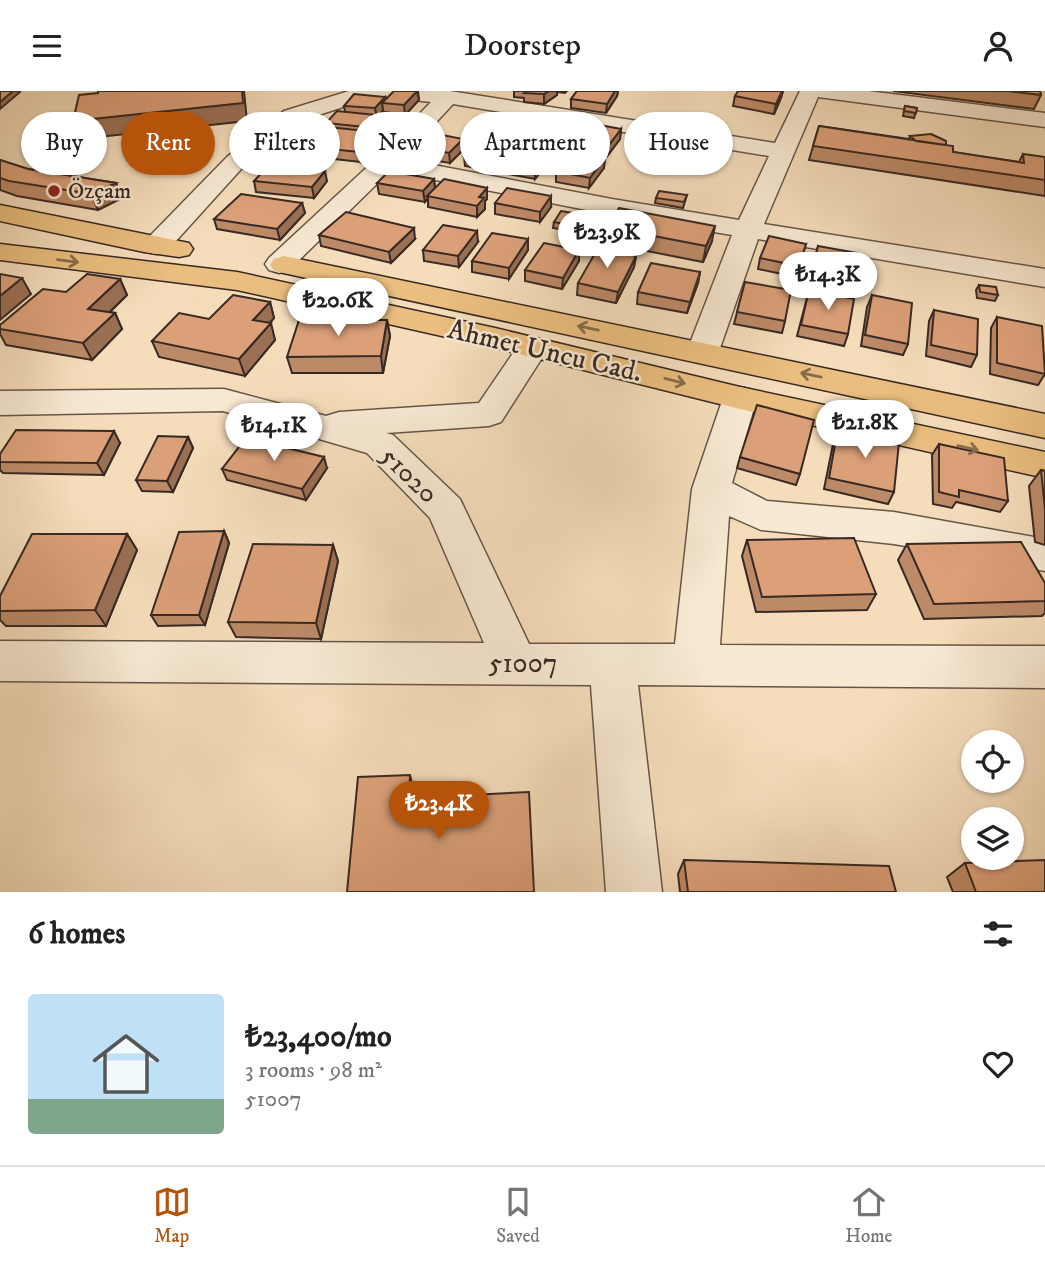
<!DOCTYPE html>
<html lang="en">
<head>
<meta charset="utf-8">
<style>
  body { margin:0; font-family:"IM FELL DW Pica",serif; background:#f6f6f6; color:#222; height:100vh; display:flex; flex-direction:column; font-size:26px; white-space:nowrap }
  * { box-sizing:border-box; margin:0 }
  p { font-size:23px; color:#767676 }
  .icon { flex:none; width:38px; height:38px; fill:none; stroke:currentColor; stroke-width:2; stroke-linecap:round; stroke-linejoin:round }
  .map { position:relative; height:801px; overflow:hidden }
  .side { display:flex; flex-direction:column; background:#fff; flex:1 }
  .side>* { flex:none }
  .guide { position:absolute; left:21px; top:21px; width:1004px; height:63px; display:flex; gap:14px }
  .tools { position:absolute; left:961px; top:639px; display:grid; gap:14px }
  .tools a { display:grid; place-items:center; width:63px; height:63px; border-radius:50%; background:#fff; box-shadow:0 2px 5px #0004; font-size:35px }
  .price { position:absolute; translate:-50% -60px; padding:0 16px; border-radius:24px; background:#fff; color:#222; font-size:23px; line-height:46px; filter:drop-shadow(0 2px 4px #0008) }
  .price::after { content:''; position:absolute; left:50%; top:42px; width:21px; height:16px; margin-left:-10px; background:inherit; clip-path:polygon(0 0,100% 0,50% 100%) }
  .price.current { background:#b45309; color:#fff }
  ul { padding:0; list-style:none }
  li { display:flex; align-items:center; gap:21px; height:175px; padding:0 28px }
  li+li { border-top:2px solid #e0e0e0 }
  li span { display:grid; place-items:center; flex:none; width:196px; height:140px; border-radius:7px; color:#555 }
  li>.icon { margin-inline-start:auto }
  span .icon { width:84px; height:84px; fill:#fffc; stroke-width:1 }
  li b { font-size:30px }
  h2 { display:flex; justify-content:space-between; align-items:center; height:84px; padding:0 28px; font-size:30px }
  .tag { padding:0 24px; border-radius:32px; background:#fff; box-shadow:0 2px 5px #0004; font-size:24px; line-height:63px }
  .tag.current { background:#b45309; color:#fff }
  header { display:flex; justify-content:space-between; align-items:center; height:91px; padding:0 28px; background:#fff; font-size:32px; font-weight:600 }
  .tabs { display:flex; justify-content:space-around; align-items:center; height:98px; border-top:2px solid #e0e0e0; background:#fff; font-size:19px; color:#767676 }
  .tabs a { display:grid; justify-items:center; gap:4px }
  .tabs .current { color:#b45309 }
  .map>svg:first-child { display:block }
  .lines { fill:none; stroke-linecap:round; stroke-linejoin:round }
  .minor-casing { stroke:#665649; stroke-width:3 }
  .major-casing { stroke:#372923; stroke-width:3 }
  .minor { fill:#f8e9d3; fill-rule:evenodd }
  .major { fill:#eabe7e; fill-rule:evenodd }
  .wall { fill:#bd8a68; stroke:#372923; stroke-width:2 }
  .shaded-wall { fill:#9a7055; stroke:#372923; stroke-width:2 }
  .building { fill:#dca079; stroke:#372923; stroke-width:2 }
  .oneway { stroke:#886c4c }
  .poi-dot { fill:#8f2418; stroke:#f8e9d3; stroke-width:2.5 }
  .labels { text-anchor:middle; dominant-baseline:central; stroke-width:5; stroke-linejoin:round; paint-order:stroke }
  .far-poi-label { font-size:23px; fill:#372923; stroke:#f8e9d3; text-anchor:start }
  .street-label { font-size:28px; fill:#372923; stroke:#f8e9d3 }
</style>
</head>
<body>
<header><svg class="icon" aria-label="menu" viewBox="0 0 24 24"><path d="M4 6h16M4 12h16M4 18h16"/></svg>Doorstep<svg class="icon" aria-label="person" viewBox="0 0 24 24"><circle cx="12" cy="8" r="4"/><path d="M4 21q1-7 8-7t8 7"/></svg></header>
<div class="map">
<svg width="1045" height="801" viewBox="0 0 1045 801">
  <rect width="100%" height="100%" fill="#f5ddbb"/>
  <filter id="stains"><feTurbulence type="fractalNoise" baseFrequency=".00286" numOctaves="4"/><feColorMatrix values="0 0 0 0 .2 0 0 0 0 .09 0 0 0 0 .02 0 0 0 .5 -.17"/></filter>
  <radialGradient id="worn" r=".72"><stop offset=".6" stop-color="#630" stop-opacity="0"/><stop offset="1" stop-color="#630" stop-opacity=".3"/></radialGradient>
  <g class="lines">
    <g class="minor-casing">
      <path id="minor" d="M 349,0 L 450,0 L 775,52 L 800,0 L 868,0 L 1045,22 L 1045,36 L 818,6 L 764,133 L 1045,178 L 1045,196 L 758,148 L 719,260 L 714,267 L 703,270 L 692,267 L 687,260 L 732,144 L 612,124 L 390,80 L 289,179 L 279,182 L 269,179 L 265,173 L 269,167 L 377,67 L 431,11 L 377,5 L 300,30 L 243,76 L 166,161 L 156,163 L 146,161 L 142,155 L 146,149 L 227,66 L 284,20 ZM 453,13 L 769,65 L 739,129 L 612,108 L 402,68 Z
        M 533,246 L 544,249 L 549,256 L 501,331 L 489,335 L 386,342 L 393,344 L 460,408 L 529,553 L 675,553 L 692,398 L 723,307 L 728,299 L 740,296 L 752,299 L 757,307 L 732,392 L 767,410 L 894,421 L 1045,448 L 1045,480 L 894,453 L 761,439 L 729,425 L 720,554 L 1045,555 L 1045,597 L 638,594 L 662,801 L 606,801 L 591,594 L 0,590 L 0,550 L 484,552 L 430,427 L 367,362 L 223,320 L 0,324 L 0,300 L 224,298 L 326,325 L 339,321 L 479,312 L 522,249 Z"/>
    </g>
    <g class="major-casing">
      <path id="major" d="M 0,114 L 179,150 L 189,152 L 193,158 L 189,164 L 179,166 L 144,161 L 0,130 Z
        M 0,153 L 237,181 L 495,237 L 740,296 L 1045,361 L 1045,387 L 740,318 L 495,257 L 237,199 L 0,169 Z
        M 284,165 L 1045,323 L 1045,347 L 274,180 L 270,174 L 274,168 Z"/>
    </g>
    <use href="#minor" class="minor"/>
    <use href="#major" class="major"/>
  </g>
  <path class="wall" d="M 418,0 L 419,9 L 405,24 L 384,21 L 383,19 L 379,24 L 386,25 L 387,34 L 376,47 L 377,51 L 361,71 L 324,67 L 325,72 L 319,79 L 327,90 L 314,107 L 256,101 L 254,90 L 279,73 L 293,59 L 291,54 L 326,36 L 326,32 L 345,20 L 344,15 L 385,9 Z
    M 514,0 L 567,0 L 565,2 L 557,1 L 557,4 L 544,13 L 524,11 L 524,7 L 514,6 Z
    M 577,0 L 618,0 L 617,5 L 606,22 L 571,17 L 571,8 Z
    M 783,0 L 781,7 L 774,23 L 733,15 L 735,5 Z
    M 893,0 L 1040,0 L 1041,4 L 1034,18 Z
    M 905,15 L 917,17 L 914,27 L 903,25 Z
    M 819,35 L 909,48 L 910,45 L 946,54 L 953,61 L 1019,71 L 1023,63 L 1045,89 L 1045,105 L 809,69 Z
    M 621,38 L 620,48 L 608,64 L 575,58 L 576,48 Z
    M 536,40 L 574,41 L 562,55 L 536,50 Z
    M 463,48 L 464,58 L 450,72 L 413,66 L 412,55 Z
    M 703,51 L 695,71 L 657,65 L 658,55 Z
    M 464,65 L 548,71 L 535,88 L 465,75 Z
    M 605,66 L 604,77 L 589,97 L 556,91 L 556,80 Z
    M 0,69 L 28,78 L 116,92 L 122,107 L 98,119 L 17,105 L 0,99 Z
    M 434,88 L 435,97 L 487,97 L 487,108 L 485,110 L 485,118 L 477,126 L 428,116 L 428,107 L 425,111 L 379,103 L 377,92 Z
    M 687,104 L 683,117 L 655,112 L 656,107 Z
    M 302,112 L 305,122 L 280,149 L 217,138 L 214,128 Z
    M 495,112 L 551,116 L 540,131 L 495,123 Z
    M 594,126 L 593,131 L 587,143 L 553,137 L 554,131 Z
    M 607,136 L 712,150 L 703,171 L 606,152 Z
    M 319,144 L 415,148 L 391,172 L 321,155 Z
    M 528,148 L 528,159 L 509,188 L 472,181 L 472,170 Z
    M 478,151 L 459,176 L 424,170 L 423,159 Z
    M 806,153 L 796,186 L 758,178 L 760,167 Z
    M 818,155 L 853,184 L 849,195 L 810,187 Z
    M 579,159 L 579,170 L 562,198 L 525,190 L 525,179 Z
    M 636,165 L 634,176 L 616,212 L 577,204 L 578,192 Z
    M 700,181 L 698,192 L 687,222 L 637,213 L 638,201 Z
    M 120,188 L 127,204 L 110,221 L 115,222 L 122,238 L 92,269 L 6,254 L 0,243 L 0,234 L 66,201 Z
    M 745,191 L 785,230 L 782,242 L 734,233 Z
    M 979,194 L 998,204 L 995,210 L 977,207 L 976,199 Z
    M 809,199 L 848,243 L 844,255 L 797,245 Z
    M 872,204 L 908,253 L 903,264 L 861,255 L 867,216 Z
    M 270,211 L 274,227 L 270,232 L 275,249 L 245,285 L 159,266 L 152,250 L 209,228 Z
    M 934,219 L 977,264 L 971,276 L 926,265 L 929,230 Z
    M 997,226 L 1045,283 L 1038,294 L 990,283 L 991,237 Z
    M 387,229 L 390,245 L 383,282 L 292,282 L 287,266 Z
    M 838,337 L 894,401 L 888,413 L 824,398 L 834,348 Z
    M 188,346 L 193,357 L 173,401 L 142,400 L 136,389 Z
    M 120,352 L 104,384 L 3,382 L 0,379 L 0,363 Z
    M 939,353 L 1008,410 L 1000,421 L 956,411 L 952,417 L 933,413 L 932,364 Z
    M 740,366 L 800,383 L 796,394 L 737,377 Z
    M 327,377 L 306,409 L 227,389 L 222,378 Z
    M 1041,379 L 1045,380 L 1045,454 L 1035,451 L 1029,395 Z
    M 224,440 L 229,452 L 205,534 L 158,535 L 151,524 Z
    M 127,443 L 137,459 L 106,535 L 6,535 L 0,529 L 0,505 Z
    M 747,449 L 876,503 L 867,519 L 756,521 L 742,465 Z
    M 907,453 L 1045,492 L 1045,522 L 1042,525 L 924,528 L 898,469 Z
    M 333,454 L 338,470 L 321,548 L 236,546 L 228,531 Z
    M 684,769 L 896,801 L 680,801 L 678,783 Z
    M 965,772 L 1045,801 L 953,801 L 947,786 Z"/>
  <path class="shaded-wall" d="M 13,0 L 19,0 L 20,1 L 0,18 L 0,11 Z
    M 242,0 L 244,0 L 247,30 L 80,48 L 73,30 Z
    M 417,0 L 419,9 L 405,24 L 404,14 Z
    M 549,0 L 557,0 L 557,4 L 544,13 L 544,3 Z
    M 615,0 L 618,0 L 617,5 L 606,22 L 607,13 Z
    M 783,0 L 781,7 L 774,23 L 776,13 Z
    M 385,6 L 385,12 L 382,12 L 383,19 L 377,27 L 375,17 Z
    M 386,25 L 387,34 L 377,47 L 375,37 Z
    M 575,31 L 574,41 L 562,55 L 562,45 Z
    M 621,38 L 620,48 L 608,64 L 609,54 Z
    M 375,41 L 377,51 L 361,71 L 359,61 Z
    M 705,41 L 703,51 L 695,71 L 696,61 Z
    M 463,48 L 464,58 L 450,72 L 449,62 Z
    M 549,60 L 548,71 L 535,88 L 535,77 Z
    M 323,62 L 325,72 L 312,89 L 310,78 Z
    M 605,66 L 604,77 L 589,97 L 590,87 Z
    M 325,80 L 327,90 L 314,107 L 312,96 Z
    M 434,88 L 435,98 L 427,105 L 428,107 L 425,111 L 423,100 Z
    M 116,92 L 122,107 L 98,119 L 91,103 Z
    M 487,97 L 487,108 L 485,110 L 485,118 L 477,126 L 477,115 L 479,106 Z
    M 551,105 L 551,116 L 540,131 L 540,121 Z
    M 302,112 L 305,122 L 280,149 L 277,138 Z
    M 594,126 L 593,131 L 587,143 L 587,137 Z
    M 715,135 L 712,150 L 703,171 L 706,155 Z
    M 414,137 L 415,148 L 391,172 L 389,161 Z
    M 477,140 L 478,151 L 459,176 L 458,165 Z
    M 528,148 L 528,159 L 509,188 L 509,177 Z
    M 579,159 L 579,170 L 562,198 L 563,187 Z
    M 636,165 L 634,176 L 616,212 L 618,201 Z
    M 700,181 L 698,192 L 687,222 L 690,211 Z
    M 22,187 L 31,203 L 0,229 L 0,205 Z
    M 120,188 L 127,204 L 96,234 L 88,218 Z
    M 270,211 L 274,227 L 258,245 L 253,229 Z
    M 115,222 L 122,238 L 92,269 L 83,252 Z
    M 387,229 L 390,245 L 383,282 L 381,265 Z
    M 271,232 L 275,249 L 245,285 L 239,268 Z
    M 114,340 L 120,352 L 104,384 L 97,372 Z
    M 188,346 L 193,357 L 173,401 L 167,390 Z
    M 324,366 L 327,377 L 306,409 L 302,398 Z
    M 224,440 L 229,452 L 205,534 L 199,524 Z
    M 127,443 L 137,459 L 106,535 L 95,519 Z
    M 333,454 L 338,470 L 321,548 L 316,532 Z
    M 410,684 L 414,700 L 413,722 L 409,707 Z"/>
  <path class="building" d="M 0,0 L 13,0 L 0,11 Z
    M 98,0 L 242,0 L 243,12 L 73,30 L 79,4 L 98,2 Z
    M 394,0 L 417,0 L 404,14 L 382,12 Z
    M 526,0 L 549,0 L 544,3 L 524,2 Z
    M 577,0 L 615,0 L 607,13 L 571,8 Z
    M 738,0 L 782,0 L 776,13 L 735,5 Z
    M 1007,0 L 1040,0 L 1041,4 Z
    M 354,3 L 385,6 L 375,17 L 344,15 Z
    M 905,15 L 917,17 L 916,22 L 904,20 Z
    M 337,20 L 386,25 L 375,37 L 326,32 Z
    M 549,27 L 575,31 L 562,45 L 536,40 Z
    M 589,32 L 621,38 L 609,54 L 576,48 Z
    M 310,34 L 375,41 L 359,61 L 291,54 Z
    M 819,35 L 953,55 L 953,61 L 1024,72 L 1023,63 L 1045,66 L 1045,89 L 813,55 Z
    M 669,36 L 705,41 L 696,61 L 658,55 Z
    M 427,41 L 463,48 L 449,62 L 412,55 Z
    M 931,43 L 946,50 L 946,54 L 916,50 L 910,45 Z
    M 479,49 L 549,60 L 535,77 L 464,65 Z
    M 291,59 L 323,62 L 310,78 L 325,80 L 312,96 L 254,90 L 271,72 L 279,73 Z
    M 572,61 L 605,66 L 590,87 L 556,80 Z
    M 0,69 L 28,78 L 116,92 L 91,103 L 9,90 L 0,87 Z
    M 389,80 L 434,88 L 423,100 L 377,92 Z
    M 444,88 L 487,97 L 479,106 L 484,107 L 477,115 L 427,105 Z
    M 507,97 L 551,105 L 540,121 L 495,112 Z
    M 659,100 L 687,104 L 684,111 L 656,107 Z
    M 241,103 L 302,112 L 277,138 L 214,128 Z
    M 619,117 L 715,135 L 706,155 L 607,136 Z
    M 561,120 L 594,126 L 587,137 L 554,131 Z
    M 346,121 L 414,137 L 389,161 L 319,144 Z
    M 443,134 L 477,140 L 458,165 L 423,159 Z
    M 492,142 L 528,148 L 509,177 L 472,170 Z
    M 769,145 L 806,153 L 799,175 L 760,167 Z
    M 544,152 L 579,159 L 563,187 L 525,179 Z
    M 818,155 L 857,162 L 853,184 L 813,176 Z
    M 598,157 L 636,165 L 618,201 L 578,192 Z
    M 651,172 L 700,181 L 690,211 L 638,201 Z
    M 0,183 L 22,187 L 0,205 Z
    M 87,183 L 120,188 L 88,218 L 115,222 L 83,252 L 0,238 L 0,234 L 43,198 L 66,201 Z
    M 745,191 L 791,199 L 785,230 L 737,221 Z
    M 979,194 L 996,196 L 998,204 L 980,201 Z
    M 809,199 L 854,208 L 848,243 L 801,234 Z
    M 233,204 L 270,211 L 253,229 L 271,232 L 239,268 L 152,250 L 179,222 L 209,228 Z
    M 872,204 L 912,212 L 908,253 L 865,244 Z
    M 934,219 L 978,228 L 977,264 L 931,254 Z
    M 997,226 L 1042,235 L 1045,283 L 997,272 Z
    M 299,229 L 387,229 L 381,265 L 287,266 Z
    M 757,314 L 814,329 L 800,383 L 740,366 Z
    M 838,337 L 899,351 L 894,401 L 829,387 Z
    M 16,339 L 114,340 L 97,372 L 0,371 L 0,363 Z
    M 158,345 L 188,346 L 167,390 L 136,389 Z
    M 246,347 L 324,366 L 302,398 L 222,378 Z
    M 939,353 L 1004,367 L 1008,410 L 959,399 L 959,406 L 939,401 Z
    M 1041,379 L 1045,380 L 1045,418 Z
    M 224,440 L 199,524 L 151,524 L 179,441 Z
    M 32,443 L 127,443 L 95,519 L 0,520 L 0,505 Z
    M 854,447 L 876,503 L 762,506 L 747,449 Z
    M 1021,451 L 1045,492 L 1045,510 L 934,513 L 907,453 Z
    M 253,453 L 333,454 L 316,532 L 228,531 Z
    M 410,684 L 409,707 L 529,701 L 534,801 L 347,801 L 358,686 Z
    M 684,769 L 889,775 L 896,801 L 688,801 Z
    M 1045,769 L 1045,801 L 976,801 L 965,772 Z"/>
  <defs><path id="oneway-shaft" d="M-6 0H5M1.5-3L5.5 0L1.5 3" fill="none" stroke-width="1.6" stroke-linecap="round" stroke-linejoin="round" transform="scale(1.75)"/></defs>
  <g class="oneway">
    <use href="#oneway-shaft" transform="translate(68 170) rotate(7)"/>
    <use href="#oneway-shaft" transform="translate(588 237) rotate(-168)"/>
    <use href="#oneway-shaft" transform="translate(811 284) rotate(-168)"/>
    <use href="#oneway-shaft" transform="translate(675 290) rotate(14)"/>
    <use href="#oneway-shaft" transform="translate(968 357) rotate(13)"/>
  </g>
  <circle class="poi-dot" cx="54" cy="100" r="7"/>
  <g class="labels">
    <g class="far-poi-label">
      <text x="68" y="100">Özçam</text>
    </g>
    <g class="street-label">
      <text transform="translate(545 260) rotate(13)">Ahmet Uncu Cad.</text>
      <text transform="translate(409 384) rotate(44)">51020</text>
      <text x="523" y="572">51007</text>
    </g>
  </g>
  <rect width="100%" height="100%" filter="url(#stains)"/>
  <rect width="100%" height="100%" fill="url(#worn)"/>
</svg>
<div class="tools">
<a><svg class="icon" aria-label="locate" viewBox="0 0 24 24"><circle cx="12" cy="12" r="6"/><path d="M12 2v4M12 18v4M2 12h4M18 12h4"/></svg></a>
<a><svg class="icon" aria-label="layers" viewBox="0 0 24 24"><path d="M12 4l9 5-9 5-9-5zM3 14l9 5 9-5"/></svg></a>
</div>
<b class="price" style="left:607px;top:179px">₺23.9K</b>
<b class="price" style="left:828px;top:221px">₺14.3K</b>
<b class="price" style="left:338px;top:247px">₺20.6K</b>
<b class="price" style="left:865px;top:369px">₺21.8K</b>
<b class="price" style="left:274px;top:372px">₺14.1K</b>
<b class="price current" style="left:439px;top:750px">₺23.4K</b>
<div class="guide">
<a class="tag">Buy</a>
<a class="tag current">Rent</a>
<a class="tag">Filters</a>
<a class="tag">New</a>
<a class="tag">Apartment</a>
<a class="tag">House</a>
</div>
</div>
<section class="side">
<h2>6 homes<svg class="icon" aria-label="filters" viewBox="0 0 24 24"><path d="M4 7h16M4 17h16"/><circle cx="9" cy="7" r="2"/><circle cx="15" cy="17" r="2"/></svg></h2>
<ul>
<li><span style="background:linear-gradient(#bfe0f5 75%,#7fa58c 0)"><svg class="icon" aria-label="home" viewBox="0 0 24 24"><path d="M3 11l9-7 9 7M6 9v11h12V9"/></svg></span><div><b>₺23,400/mo</b><p>3 rooms · 98 m²</p><p>51007</p></div><svg class="icon" aria-label="heart" viewBox="0 0 24 24"><path d="M12 20l-8-8c-3-5 5-10 8-4 3-6 11-1 8 4z"/></svg></li>
</ul>
</section>
<nav class="tabs">
<a class="current"><svg class="icon" aria-label="map" viewBox="0 0 24 24"><path d="M3 6l6-2 6 2 6-2v14l-6 2-6-2-6 2zM9 4v14M15 6v14"/></svg>Map</a>
<a><svg class="icon" aria-label="saved" viewBox="0 0 24 24"><path d="M7 4h10v16l-5-4-5 4z"/></svg>Saved</a>
<a><svg class="icon" aria-label="home" viewBox="0 0 24 24"><path d="M3 11l9-7 9 7M6 9v11h12V9"/></svg>Home</a>
</nav>
</body>
</html>
